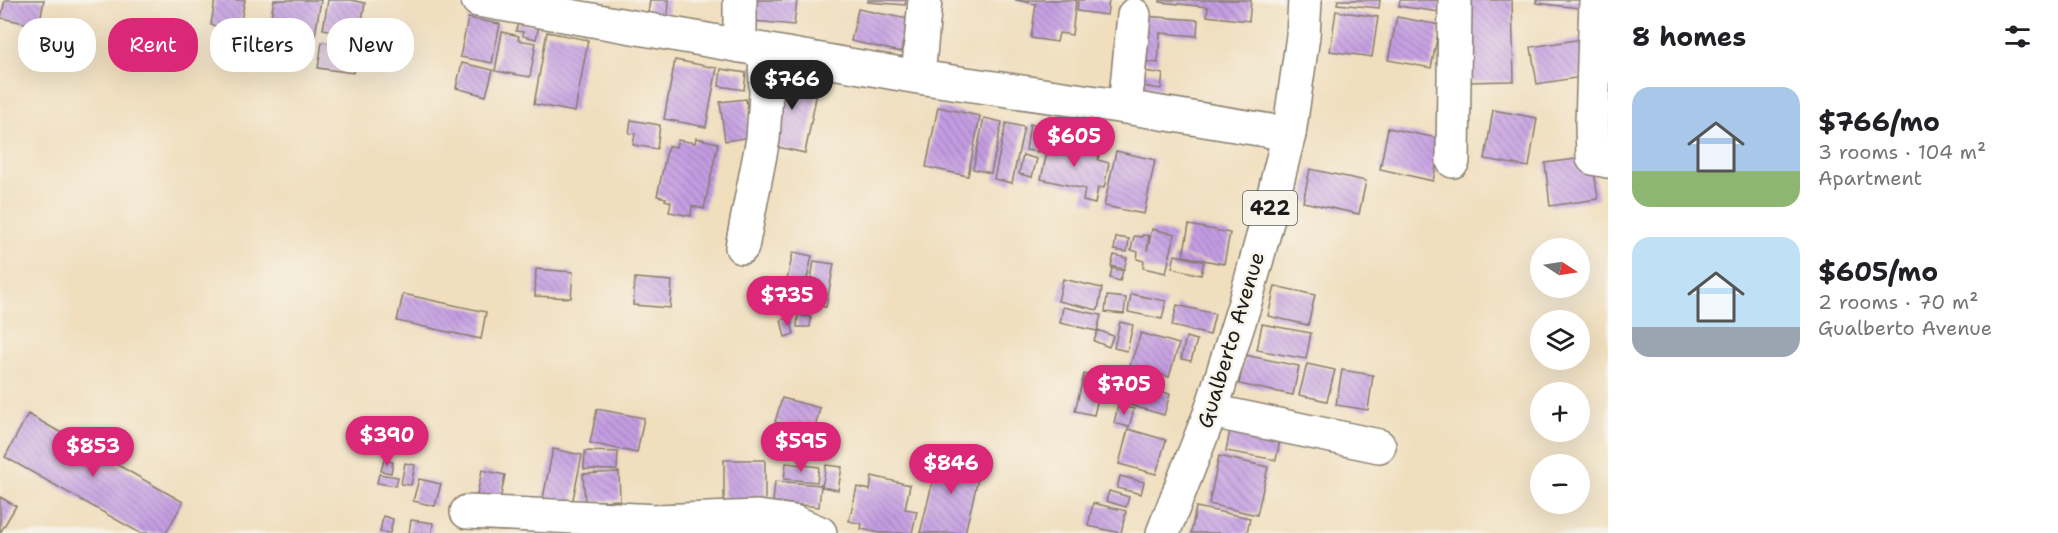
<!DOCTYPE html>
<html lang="en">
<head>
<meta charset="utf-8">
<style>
  body { margin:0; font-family:"Shantell Sans",sans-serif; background:#f6f6f6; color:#202124; height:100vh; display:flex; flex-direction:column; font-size:22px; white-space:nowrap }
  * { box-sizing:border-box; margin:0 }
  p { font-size:20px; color:#757577 }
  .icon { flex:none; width:33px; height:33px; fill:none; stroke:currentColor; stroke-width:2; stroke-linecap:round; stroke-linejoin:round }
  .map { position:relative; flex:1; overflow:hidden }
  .drawer { display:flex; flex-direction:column; background:#fff; width:450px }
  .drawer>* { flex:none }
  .top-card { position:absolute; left:18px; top:18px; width:570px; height:54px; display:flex; gap:12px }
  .needle { width:39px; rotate:102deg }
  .buttons { position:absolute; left:1530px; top:238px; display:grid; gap:12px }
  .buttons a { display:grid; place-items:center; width:60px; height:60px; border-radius:50%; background:#fff; box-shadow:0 6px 24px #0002; font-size:30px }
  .price { position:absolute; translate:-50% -51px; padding:0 14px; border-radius:21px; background:#db2777; color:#fff; font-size:20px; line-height:39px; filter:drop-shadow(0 2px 3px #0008) }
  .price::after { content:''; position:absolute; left:50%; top:36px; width:18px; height:14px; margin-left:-9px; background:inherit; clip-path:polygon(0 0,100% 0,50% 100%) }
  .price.on { background:#222; color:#fff }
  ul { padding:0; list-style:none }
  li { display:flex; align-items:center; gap:18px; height:150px; padding:0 24px }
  li span { display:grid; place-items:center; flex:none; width:168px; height:120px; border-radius:18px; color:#555 }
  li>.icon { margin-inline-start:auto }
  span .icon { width:72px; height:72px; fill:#fffc; stroke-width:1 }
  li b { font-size:26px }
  h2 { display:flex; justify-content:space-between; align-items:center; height:72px; padding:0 24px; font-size:26px }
  .pill { padding:0 21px; border-radius:24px; background:#fff; box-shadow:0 6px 24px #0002; font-size:21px; line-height:54px }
  .pill.on { background:#db2777; color:#fff }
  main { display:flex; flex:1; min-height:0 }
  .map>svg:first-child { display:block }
  .building { fill:url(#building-back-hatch) }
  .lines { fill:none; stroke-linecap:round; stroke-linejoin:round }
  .minor-casing { stroke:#867d6c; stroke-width:36 }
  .major-casing { stroke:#867d6c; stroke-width:36 }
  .minor { stroke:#fff; stroke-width:33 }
  .major { stroke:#fff; stroke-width:33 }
  .labels { text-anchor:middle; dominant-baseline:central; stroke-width:5; stroke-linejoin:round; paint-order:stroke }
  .shield { fill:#f7f3e8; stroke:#5e5c59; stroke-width:1.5 }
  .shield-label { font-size:20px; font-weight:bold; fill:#1c1c1c }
  .street-label { font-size:21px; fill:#1c1c1c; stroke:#f7f3e8 }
</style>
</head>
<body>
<main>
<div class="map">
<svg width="1608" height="533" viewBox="0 0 1608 533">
  <defs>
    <pattern id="building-back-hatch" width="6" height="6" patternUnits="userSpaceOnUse" patternTransform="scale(1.5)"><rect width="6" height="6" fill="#c59de3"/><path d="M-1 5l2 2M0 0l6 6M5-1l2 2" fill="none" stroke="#9f7fb7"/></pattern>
  </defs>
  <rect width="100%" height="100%" fill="#f7f3e8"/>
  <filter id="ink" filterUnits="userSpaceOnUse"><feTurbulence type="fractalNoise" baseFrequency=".0167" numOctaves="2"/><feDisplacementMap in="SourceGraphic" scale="12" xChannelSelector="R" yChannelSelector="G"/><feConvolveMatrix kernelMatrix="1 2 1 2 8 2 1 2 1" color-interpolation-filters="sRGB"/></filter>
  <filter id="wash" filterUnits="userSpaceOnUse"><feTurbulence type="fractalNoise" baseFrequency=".008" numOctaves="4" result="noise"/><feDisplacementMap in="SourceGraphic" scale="24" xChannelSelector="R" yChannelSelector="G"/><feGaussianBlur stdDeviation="1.35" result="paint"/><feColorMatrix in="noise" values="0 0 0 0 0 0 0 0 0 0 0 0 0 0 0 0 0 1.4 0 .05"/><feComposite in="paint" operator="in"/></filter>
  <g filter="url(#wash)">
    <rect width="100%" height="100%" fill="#f0debd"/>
    <g id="blocks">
      <path class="building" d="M 5,0 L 44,0 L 39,26 L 1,18 Z
        M 215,0 L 245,0 L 239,30 L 211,25 Z
        M 274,0 L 321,0 L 311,59 L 265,51 Z
        M 328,0 L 351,0 L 365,3 L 359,36 L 323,29 Z
        M 650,0 L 669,0 L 668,16 L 648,14 Z
        M 756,0 L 797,0 L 794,25 L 754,21 Z
        M 868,0 L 906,0 L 905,5 L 868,2 Z
        M 1015,0 L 1076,0 L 1072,35 L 1059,33 L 1057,42 L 1031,38 L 1036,4 Z
        M 1078,0 L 1109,0 L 1107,15 L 1077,11 Z
        M 1160,0 L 1251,0 L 1249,21 L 1207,16 L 1208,7 L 1160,2 Z
        M 1338,0 L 1380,0 L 1379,8 L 1337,4 Z
        M 1400,0 L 1441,0 L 1439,12 L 1399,6 Z
        M 1464,0 L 1512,0 L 1514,81 L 1465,82 Z
        M 1536,0 L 1580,0 L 1579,8 L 1536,3 Z
        M 858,9 L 908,19 L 901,52 L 851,41 Z
        M 1336,11 L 1378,17 L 1372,57 L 1330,51 Z
        M 1143,16 L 1198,20 L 1197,36 L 1160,33 L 1158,63 L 1139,61 Z
        M 1397,17 L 1440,25 L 1431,68 L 1388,60 Z
        M 468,18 L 500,24 L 492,63 L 460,57 Z
        M 518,22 L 539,26 L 536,39 L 523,36 L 523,32 L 516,31 Z
        M 502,32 L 519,36 L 518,40 L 536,43 L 530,77 L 495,71 Z
        M 547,32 L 588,40 L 575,112 L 534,104 Z
        M 1582,39 L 1588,76 L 1537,84 L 1531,47 Z
        M 322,42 L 357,47 L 353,73 L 318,68 Z
        M 675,60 L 717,68 L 706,127 L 664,119 Z
        M 462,63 L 493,70 L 486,96 L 456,88 Z
        M 721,69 L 746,73 L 744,90 L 719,86 Z
        M 779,69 L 820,77 L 805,153 L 764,144 Z
        M 1144,71 L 1163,74 L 1161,89 L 1142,86 Z
        M 746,99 L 751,137 L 725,141 L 720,102 Z
        M 938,107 L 980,116 L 968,176 L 926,167 Z
        M 1493,110 L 1537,118 L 1529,167 L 1485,159 Z
        M 984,118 L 1002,122 L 991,173 L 973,169 Z
        M 631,120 L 660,125 L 657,149 L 633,145 L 635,134 L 629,133 Z
        M 1006,123 L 1024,127 L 1012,183 L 994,179 Z
        M 1030,124 L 1044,127 L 1039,152 L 1026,150 Z
        M 1388,128 L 1442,139 L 1433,181 L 1380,169 Z
        M 1046,133 L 1059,136 L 1057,145 L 1099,155 L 1098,160 L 1109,163 L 1104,188 L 1098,187 L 1095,204 L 1083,201 L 1085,189 L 1041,179 L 1048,148 L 1042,147 Z
        M 696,138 L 718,143 L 704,209 L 692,206 L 691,216 L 669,212 L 671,202 L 665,200 L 666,198 L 657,196 L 668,146 L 676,147 L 678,140 L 695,143 Z
        M 1116,151 L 1155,160 L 1144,214 L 1104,206 Z
        M 1023,155 L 1037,159 L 1032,177 L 1019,174 Z
        M 1592,157 L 1598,199 L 1550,206 L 1545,163 Z
        M 1310,169 L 1366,181 L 1359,214 L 1303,202 Z
        M 1189,225 L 1230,233 L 1224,264 L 1183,256 Z
        M 1152,229 L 1175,234 L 1166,273 L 1143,268 L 1144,261 L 1137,259 L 1138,252 L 1131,250 L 1134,236 L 1142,237 L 1142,235 L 1149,236 L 1147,251 Z
        M 1116,237 L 1129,239 L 1127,252 L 1114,250 Z
        M 793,252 L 812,256 L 803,298 L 784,294 Z
        M 1114,255 L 1127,258 L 1124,269 L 1111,266 Z
        M 1175,255 L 1204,262 L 1201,275 L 1172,268 Z
        M 814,261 L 834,264 L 826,307 L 807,303 Z
        M 1112,268 L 1123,271 L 1120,281 L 1110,278 Z
        M 536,269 L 573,272 L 571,298 L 535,296 Z
        M 635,278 L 672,281 L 670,308 L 633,305 Z
        M 1063,279 L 1102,288 L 1098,310 L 1058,301 Z
        M 1275,286 L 1315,295 L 1308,325 L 1268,316 Z
        M 403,294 L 486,312 L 481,339 L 397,321 Z
        M 1131,294 L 1166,301 L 1162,319 L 1128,312 Z
        M 1107,296 L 1126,298 L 1124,314 L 1105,312 Z
        M 791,300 L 807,304 L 805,311 L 789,307 Z
        M 1177,305 L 1215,314 L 1210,335 L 1172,326 Z
        M 1063,307 L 1101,315 L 1097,331 L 1060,323 Z
        M 798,315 L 811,317 L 810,327 L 797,327 Z
        M 790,318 L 794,334 L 785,337 L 781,320 Z
        M 1120,322 L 1133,325 L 1127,351 L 1114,348 Z
        M 1262,324 L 1311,333 L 1306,359 L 1257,350 Z
        M 1098,330 L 1113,336 L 1109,347 L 1094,341 Z
        M 1141,333 L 1179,344 L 1169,377 L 1130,365 Z
        M 1186,337 L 1197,340 L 1191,361 L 1181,359 Z
        M 1245,355 L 1299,366 L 1293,395 L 1239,384 Z
        M 1307,364 L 1335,370 L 1327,401 L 1299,395 Z
        M 1342,370 L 1373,375 L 1368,410 L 1336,405 Z
        M 1084,374 L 1103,378 L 1094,415 L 1075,411 Z
        M 1137,385 L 1170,394 L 1164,415 L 1130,405 Z
        M 782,398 L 820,408 L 814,432 L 775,422 Z
        M 1118,405 L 1134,409 L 1129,427 L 1114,423 Z
        M 597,409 L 644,418 L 637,453 L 590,443 Z
        M 28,414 L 183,502 L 166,533 L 140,533 L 5,457 Z
        M 1231,425 L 1281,435 L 1276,460 L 1226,451 Z
        M 1128,429 L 1166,440 L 1156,474 L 1119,464 Z
        M 553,449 L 582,455 L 572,504 L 543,498 Z
        M 585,451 L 618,452 L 617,470 L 584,469 Z
        M 940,452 L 982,462 L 965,533 L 920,533 Z
        M 1219,456 L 1268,467 L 1257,515 L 1209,504 Z
        M 384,460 L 393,462 L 391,473 L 381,471 Z
        M 724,460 L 765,460 L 765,511 L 724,511 Z
        M 405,463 L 415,465 L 411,485 L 401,484 Z
        M 786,463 L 819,467 L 817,482 L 784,479 Z
        M 826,465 L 842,467 L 838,490 L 822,487 Z
        M 482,470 L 505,475 L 499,505 L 476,500 Z
        M 619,472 L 620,500 L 585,502 L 583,474 Z
        M 379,474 L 398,477 L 396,486 L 377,483 Z
        M 872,476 L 910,485 L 905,509 L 917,511 L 912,533 L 880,533 L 861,529 L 862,524 L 849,521 L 857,487 L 870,490 Z
        M 1120,476 L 1144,482 L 1141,494 L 1117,488 Z
        M 419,479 L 441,484 L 435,506 L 413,501 Z
        M 775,481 L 821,485 L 819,507 L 773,502 Z
        M 1109,491 L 1129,497 L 1126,507 L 1106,501 Z
        M 0,497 L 16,506 L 0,533 Z
        M 1093,503 L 1126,511 L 1121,533 L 1088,526 Z
        M 1196,507 L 1250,518 L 1247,533 L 1191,533 Z
        M 383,516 L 393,519 L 390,533 L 380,532 Z
        M 411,520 L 433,523 L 432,533 L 409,533 Z"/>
    </g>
  </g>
  <g filter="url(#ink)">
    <use href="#blocks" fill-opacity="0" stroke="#867d6c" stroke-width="1.5"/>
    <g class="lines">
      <g class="minor-casing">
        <path id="minor" d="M 478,0 L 918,77 L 1125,107 L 1289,134
          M 1596,0 L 1592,125 L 1593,158 L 1608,161
          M 740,46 L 740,0
          M 918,77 L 925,0
          M 1125,107 L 1134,15
          M 1453,161 L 1455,0
          M 742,247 L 763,139 L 766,94 L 765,50
          M 1211,411 L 1379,446
          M 467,512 L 658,521 L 758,517 L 794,522 L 820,533"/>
      </g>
      <g class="major-casing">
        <path id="major" d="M 1163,533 L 1211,411 L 1244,306 L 1268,218 L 1289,134 L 1303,36 L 1305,0"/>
      </g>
      <use href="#minor" class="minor"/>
      <use href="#major" class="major"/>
    </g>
  </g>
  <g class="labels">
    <rect class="shield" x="1243" y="191" width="54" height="34" rx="4.5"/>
    <g class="shield-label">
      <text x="1270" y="208">422</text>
    </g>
    <g class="street-label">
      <text transform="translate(1231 340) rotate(-73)">Gualberto Avenue</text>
    </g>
  </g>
</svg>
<div class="buttons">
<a><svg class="needle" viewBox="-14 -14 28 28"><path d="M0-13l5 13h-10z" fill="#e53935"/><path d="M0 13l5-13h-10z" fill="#757577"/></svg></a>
<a><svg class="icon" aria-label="layers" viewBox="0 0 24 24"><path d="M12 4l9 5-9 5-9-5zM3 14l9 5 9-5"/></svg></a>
<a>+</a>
<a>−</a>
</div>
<b class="price on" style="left:792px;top:111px">$766</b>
<b class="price" style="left:1074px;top:168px">$605</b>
<b class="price" style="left:787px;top:327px">$735</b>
<b class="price" style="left:1124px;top:416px">$705</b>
<b class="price" style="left:387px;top:467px">$390</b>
<b class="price" style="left:801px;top:473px">$595</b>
<b class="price" style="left:93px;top:478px">$853</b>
<b class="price" style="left:951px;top:495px">$846</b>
<div class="top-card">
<a class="pill">Buy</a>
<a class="pill on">Rent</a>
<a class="pill">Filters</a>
<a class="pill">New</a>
</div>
</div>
<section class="drawer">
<h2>8 homes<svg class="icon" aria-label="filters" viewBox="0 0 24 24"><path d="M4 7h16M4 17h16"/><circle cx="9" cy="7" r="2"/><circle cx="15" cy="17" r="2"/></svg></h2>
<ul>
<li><span style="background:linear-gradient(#a9c7e8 70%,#8fb573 0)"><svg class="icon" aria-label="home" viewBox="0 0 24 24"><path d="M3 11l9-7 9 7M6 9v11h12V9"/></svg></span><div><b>$766/mo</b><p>3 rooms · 104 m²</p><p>Apartment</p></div></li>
<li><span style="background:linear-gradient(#bfe0f5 75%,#9aa5b1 0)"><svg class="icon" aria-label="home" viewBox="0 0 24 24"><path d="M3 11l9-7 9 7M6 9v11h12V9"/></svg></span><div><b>$605/mo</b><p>2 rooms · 70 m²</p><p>Gualberto Avenue</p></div></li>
</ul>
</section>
</main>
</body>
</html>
